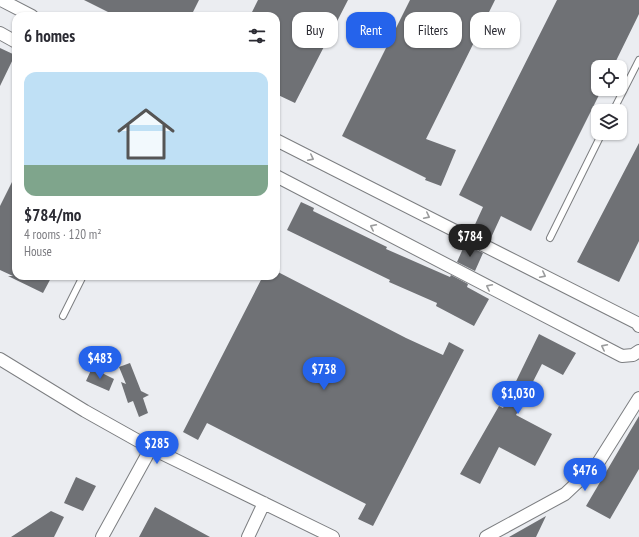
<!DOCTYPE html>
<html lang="en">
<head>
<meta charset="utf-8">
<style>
  body { margin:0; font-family:"PT Sans Narrow",sans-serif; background:#f2f2f3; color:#2b2b33; height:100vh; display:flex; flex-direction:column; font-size:15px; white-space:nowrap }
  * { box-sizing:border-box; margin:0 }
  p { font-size:13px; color:#7c7c81 }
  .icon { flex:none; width:22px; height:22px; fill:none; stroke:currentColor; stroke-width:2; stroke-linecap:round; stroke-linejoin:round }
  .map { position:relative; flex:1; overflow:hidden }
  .panel { position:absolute; left:12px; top:12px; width:268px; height:268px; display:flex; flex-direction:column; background:#fff; border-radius:12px; box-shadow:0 1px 3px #0004 }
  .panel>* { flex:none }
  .banner { position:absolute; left:292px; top:12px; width:287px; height:36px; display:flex; gap:8px }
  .controls { position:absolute; left:591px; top:60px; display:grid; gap:8px }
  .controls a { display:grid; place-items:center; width:36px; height:36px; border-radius:8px; background:#fff; box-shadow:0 1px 3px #0004; font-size:20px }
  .price { position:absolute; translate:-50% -34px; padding:0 9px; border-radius:14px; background:#2563eb; color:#fff; font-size:13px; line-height:26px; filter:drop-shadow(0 1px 2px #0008) }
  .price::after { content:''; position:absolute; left:50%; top:24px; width:12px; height:9px; margin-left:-6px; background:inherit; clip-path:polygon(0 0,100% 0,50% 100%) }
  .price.current { background:#222; color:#fff }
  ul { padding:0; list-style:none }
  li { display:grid; align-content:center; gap:8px; height:212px; padding:0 12px }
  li+li { border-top:1px solid #e1e1e2 }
  li span { display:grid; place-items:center; height:124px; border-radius:12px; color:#555 }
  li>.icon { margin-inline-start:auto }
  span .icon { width:72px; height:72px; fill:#fffc; stroke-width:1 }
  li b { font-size:17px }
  h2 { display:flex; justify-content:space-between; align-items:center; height:48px; padding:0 12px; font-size:17px }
  .chip { padding:0 14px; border-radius:12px; background:#fff; box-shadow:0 1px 3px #0004; font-size:14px; line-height:36px }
  .chip.current { background:#2563eb; color:#fff }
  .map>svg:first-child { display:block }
  .building { fill:#6f7175 }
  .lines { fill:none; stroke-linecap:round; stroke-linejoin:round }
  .lane-casing { stroke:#7c7e81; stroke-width:8 }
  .street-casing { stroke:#7c7e81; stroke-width:14 }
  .lane { stroke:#fff; stroke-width:6 }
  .street { stroke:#fff; stroke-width:12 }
  .oneway { stroke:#9a9b9c }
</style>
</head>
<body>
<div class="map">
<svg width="639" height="537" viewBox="0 0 639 537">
  <rect width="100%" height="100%" fill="#ebedf1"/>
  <path class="building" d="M 84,0 L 199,0 L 191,16 L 116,16 Z
    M 258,0 L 348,0 L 295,103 L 276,94 L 276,16 L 250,16 Z
    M 410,0 L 495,0 L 426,139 L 456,150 L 441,186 L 425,180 L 426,178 L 342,136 Z
    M 557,0 L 639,0 L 639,14 L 613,67 L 598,67 L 598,89 L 602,89 L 531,231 L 501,216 L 490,240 L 472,231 L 483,207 L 459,195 Z
    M 0,48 L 15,55 L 0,86 Z
    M 639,143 L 639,241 L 619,282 L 577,262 Z
    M 16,174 L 16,276 L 52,276 L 43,293 L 8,276 L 13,276 L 0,270 L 0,206 Z
    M 301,202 L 314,208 L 313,211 L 387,247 L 386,249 L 450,277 L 451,275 L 468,284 L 467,287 L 489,299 L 474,326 L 436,306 L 437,303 L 389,282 L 390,280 L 287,230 Z
    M 465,244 L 483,253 L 475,271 L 457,262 Z
    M 276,271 L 406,338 L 443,355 L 449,342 L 464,350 L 373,526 L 358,519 L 366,504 L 207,423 L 198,440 L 183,432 L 263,276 L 276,276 Z
    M 539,334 L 576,353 L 563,375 L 542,364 L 516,415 L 552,434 L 535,466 L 499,447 L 480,484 L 460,474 L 499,406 L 503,408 Z
    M 130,363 L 141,391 L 149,395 L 143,398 L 148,413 L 139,417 L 133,401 L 128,403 L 121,382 L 126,384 L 119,367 Z
    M 92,368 L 114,379 L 109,391 L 86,381 Z
    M 639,416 L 639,469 L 610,519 L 586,506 Z
    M 76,477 L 96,486 L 83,511 L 64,503 Z
    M 155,507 L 210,537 L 139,537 Z
    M 51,511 L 64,517 L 54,537 L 11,537 Z
    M 546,516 L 536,537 L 509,537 Z"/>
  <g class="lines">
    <g class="lane-casing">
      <path id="lane" d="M 613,111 L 639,60
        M 550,238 L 602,133
        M 63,316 L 83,276"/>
    </g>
    <g class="street-casing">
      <path id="street" d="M 1,0 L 32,16
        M 0,33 L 16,42
        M 276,140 L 637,323 L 639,326
        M 276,176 L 622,356 L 633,355 L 639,351
        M 0,359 L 85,411 L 151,448 L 333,537
        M 102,537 L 151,448
        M 248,537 L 264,503
        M 486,537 L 565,494 L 598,463 L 639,398"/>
    </g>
    <use href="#lane" class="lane"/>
    <use href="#street" class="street"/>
  </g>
  <defs><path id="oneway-chevron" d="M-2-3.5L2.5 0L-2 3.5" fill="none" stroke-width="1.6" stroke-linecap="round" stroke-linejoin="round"/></defs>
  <g class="oneway">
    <use href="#oneway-chevron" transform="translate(311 158) rotate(27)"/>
    <use href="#oneway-chevron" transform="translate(427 216) rotate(27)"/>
    <use href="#oneway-chevron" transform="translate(373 227) rotate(-153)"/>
    <use href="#oneway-chevron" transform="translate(543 275) rotate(27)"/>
    <use href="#oneway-chevron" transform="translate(489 287) rotate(-153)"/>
    <use href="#oneway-chevron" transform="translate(604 347) rotate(-153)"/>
  </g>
</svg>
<div class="controls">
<a><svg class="icon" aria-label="locate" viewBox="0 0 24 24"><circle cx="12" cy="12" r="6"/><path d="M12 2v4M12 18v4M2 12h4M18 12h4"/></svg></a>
<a><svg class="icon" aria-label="layers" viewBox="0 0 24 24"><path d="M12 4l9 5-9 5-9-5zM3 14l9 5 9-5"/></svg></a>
</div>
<b class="price current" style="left:470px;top:258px">$784</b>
<b class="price" style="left:100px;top:380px">$483</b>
<b class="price" style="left:324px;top:391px">$738</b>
<b class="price" style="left:518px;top:415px">$1,030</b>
<b class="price" style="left:157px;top:465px">$285</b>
<b class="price" style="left:585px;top:492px">$476</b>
<div class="banner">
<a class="chip">Buy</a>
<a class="chip current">Rent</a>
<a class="chip">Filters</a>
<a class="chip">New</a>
</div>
<section class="panel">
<h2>6 homes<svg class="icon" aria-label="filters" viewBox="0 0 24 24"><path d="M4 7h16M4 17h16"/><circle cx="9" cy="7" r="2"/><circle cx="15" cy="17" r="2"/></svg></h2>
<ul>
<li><span style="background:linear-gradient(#bfe0f5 75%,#7fa58c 0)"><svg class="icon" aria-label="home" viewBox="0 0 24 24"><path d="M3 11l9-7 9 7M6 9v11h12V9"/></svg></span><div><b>$784/mo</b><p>4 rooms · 120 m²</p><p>House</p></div></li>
</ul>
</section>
</div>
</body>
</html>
